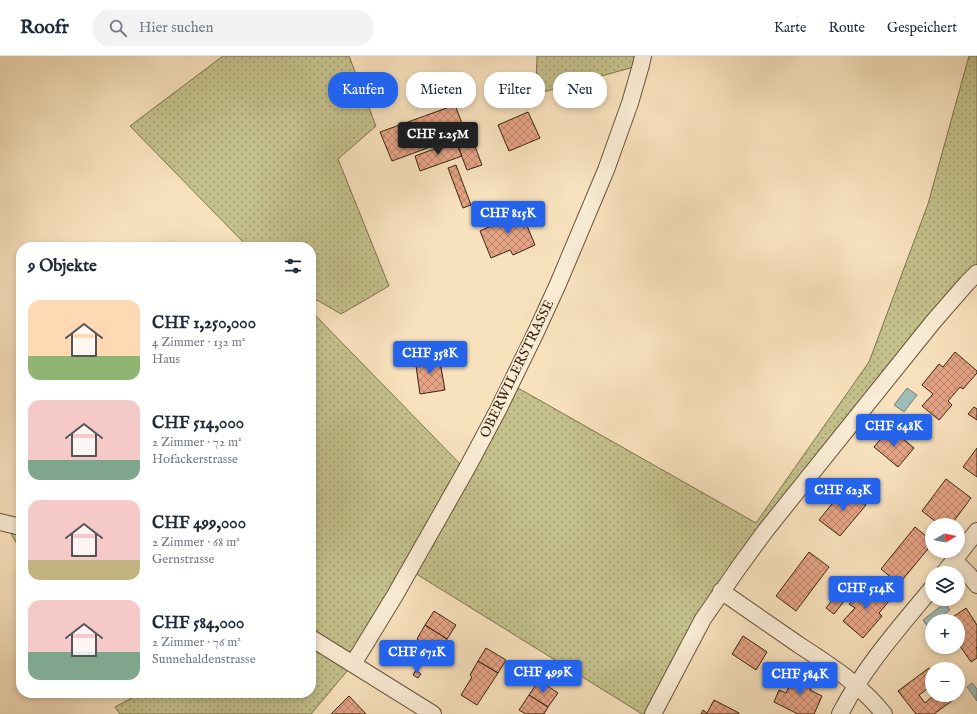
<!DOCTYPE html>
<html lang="de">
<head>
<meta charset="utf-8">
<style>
  body { margin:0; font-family:"IM FELL English",serif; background:#f2f2f3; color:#1f2937; height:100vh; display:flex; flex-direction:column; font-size:15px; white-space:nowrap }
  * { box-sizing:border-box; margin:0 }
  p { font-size:13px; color:#747a83 }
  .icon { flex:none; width:22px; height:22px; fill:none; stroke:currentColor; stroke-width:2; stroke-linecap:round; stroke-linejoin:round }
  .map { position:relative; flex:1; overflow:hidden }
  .side { position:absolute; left:16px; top:186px; width:300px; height:456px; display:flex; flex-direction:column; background:#fff; border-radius:16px; box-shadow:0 2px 6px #0003 }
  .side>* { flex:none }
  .banner { position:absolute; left:328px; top:16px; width:380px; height:36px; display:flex; gap:8px }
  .needle { width:26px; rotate:81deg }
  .controls { position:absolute; left:925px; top:462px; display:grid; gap:8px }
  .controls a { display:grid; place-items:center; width:40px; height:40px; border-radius:50%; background:#fff; box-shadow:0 2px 6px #0003; font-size:20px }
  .price { position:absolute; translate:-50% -34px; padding:0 9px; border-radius:4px; background:#2563eb; color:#fff; font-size:13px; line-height:26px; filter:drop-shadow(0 1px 2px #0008) }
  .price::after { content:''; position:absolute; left:50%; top:24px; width:12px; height:9px; margin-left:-6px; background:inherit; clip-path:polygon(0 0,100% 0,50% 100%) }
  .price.selected { background:#222; color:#fff }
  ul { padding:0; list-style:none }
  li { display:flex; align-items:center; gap:12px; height:100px; padding:0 12px }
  li span { display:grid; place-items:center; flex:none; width:112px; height:80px; border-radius:12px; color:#555 }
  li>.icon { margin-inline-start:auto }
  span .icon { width:48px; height:48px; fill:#fffc; stroke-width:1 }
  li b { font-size:17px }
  h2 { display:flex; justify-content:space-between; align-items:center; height:48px; padding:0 12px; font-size:17px }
  .chip { padding:0 14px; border-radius:16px; background:#fff; box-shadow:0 2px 6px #0003; font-size:14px; line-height:36px }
  .chip.selected { background:#2563eb; color:#fff }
  header { display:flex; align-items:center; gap:24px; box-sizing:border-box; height:56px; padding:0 20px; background:#fff; border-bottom:1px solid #e0e1e3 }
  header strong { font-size:19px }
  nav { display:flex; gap:22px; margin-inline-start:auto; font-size:14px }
  .search { width:280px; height:36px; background:#f2f2f3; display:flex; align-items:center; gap:10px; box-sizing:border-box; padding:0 14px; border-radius:16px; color:#747a83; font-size:15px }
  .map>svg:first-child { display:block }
  .grass { fill:url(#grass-dots); stroke:#7e724e }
  .water { fill:#9fbdb7; stroke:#768075 }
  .building { fill:url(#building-cross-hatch); stroke:#392411 }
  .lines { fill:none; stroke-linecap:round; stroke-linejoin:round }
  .minor-casing { stroke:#69543c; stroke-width:18 }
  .minor { stroke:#faecd5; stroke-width:16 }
  .labels { text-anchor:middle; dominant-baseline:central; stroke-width:3; stroke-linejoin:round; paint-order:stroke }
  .street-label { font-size:14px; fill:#392411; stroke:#faecd5 }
</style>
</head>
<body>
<header>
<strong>Roofr</strong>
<div class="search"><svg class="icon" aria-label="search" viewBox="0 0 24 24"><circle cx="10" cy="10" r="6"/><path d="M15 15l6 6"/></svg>Hier suchen</div>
<nav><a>Karte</a><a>Route</a><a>Gespeichert</a></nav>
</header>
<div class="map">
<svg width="977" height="658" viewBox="0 0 977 658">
  <defs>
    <pattern id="grass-dots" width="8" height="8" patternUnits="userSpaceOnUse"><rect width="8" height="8" fill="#c4c18c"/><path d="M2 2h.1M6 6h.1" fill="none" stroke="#a09d71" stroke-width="1.8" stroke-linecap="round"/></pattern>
    <pattern id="building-cross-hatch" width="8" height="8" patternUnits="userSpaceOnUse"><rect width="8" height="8" fill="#e6a486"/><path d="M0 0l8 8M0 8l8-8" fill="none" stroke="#bb856c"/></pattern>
  </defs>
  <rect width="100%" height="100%" fill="#f8e2be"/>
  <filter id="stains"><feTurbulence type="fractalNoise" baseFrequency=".005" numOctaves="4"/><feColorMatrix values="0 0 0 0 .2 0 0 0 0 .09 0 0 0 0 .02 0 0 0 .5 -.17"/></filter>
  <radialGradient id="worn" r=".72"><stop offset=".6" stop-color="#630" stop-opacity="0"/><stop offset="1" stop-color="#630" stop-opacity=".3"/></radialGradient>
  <path class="grass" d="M 223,0 L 349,0 L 376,70 L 338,103 L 389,230 L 341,258 L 317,244 L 311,247 L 311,191 L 248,191 L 130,70 Z
    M 537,0 L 643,0 L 641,9 L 536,38 Z
    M 969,0 L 977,0 L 977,217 L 766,474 L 653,658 L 642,658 L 410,514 L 353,608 L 311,658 L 120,658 L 115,651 L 141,637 L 311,637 L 311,255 L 466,414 L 511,328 L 756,467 L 869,306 L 928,148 Z
    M 5,467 L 21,471 L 21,495 Z"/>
  <path class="water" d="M 907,332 L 917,339 L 904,356 L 894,349 Z
    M 945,547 L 950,554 L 945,558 L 948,562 L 943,565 L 941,565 L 939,563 L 936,565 L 932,565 L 932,568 L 928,571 L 923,564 Z
    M 972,627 L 977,633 L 977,645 L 967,631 Z"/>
  <path class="building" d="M 455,49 L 463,70 L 452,75 L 455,82 L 392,105 L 380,76 Z
    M 528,56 L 540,82 L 509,95 L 498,69 Z
    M 467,69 L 482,109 L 467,114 L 452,75 Z
    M 456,85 L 462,100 L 420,115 L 415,100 Z
    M 456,109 L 471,149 L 463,152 L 448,112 Z
    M 520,153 L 535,189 L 513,199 L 510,194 L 491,202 L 480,175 L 498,167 L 496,163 Z
    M 955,296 L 977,315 L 977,317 L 963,333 L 960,331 L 948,345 L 952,349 L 939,364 L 922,350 L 933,338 L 922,329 L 939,308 L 943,311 Z
    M 439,300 L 445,334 L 420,338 L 415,303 Z
    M 974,351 L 977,353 L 977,364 L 968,358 Z
    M 890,372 L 914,392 L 898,411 L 874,391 Z
    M 977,392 L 977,421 L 963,411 Z
    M 946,423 L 971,442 L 951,469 L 940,469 L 922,455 Z
    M 845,432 L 866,449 L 840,480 L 819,464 Z
    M 915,471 L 932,485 L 932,488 L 899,528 L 881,513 Z
    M 809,496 L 829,511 L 796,555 L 776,540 Z
    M 868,526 L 890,544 L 879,557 L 882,560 L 863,582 L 843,565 L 855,552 L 849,548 Z
    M 837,538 L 845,544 L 834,558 L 826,552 Z
    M 966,552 L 977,569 L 977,591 L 976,592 L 977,594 L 977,602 L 971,606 L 958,587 L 958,565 L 947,565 Z
    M 434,555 L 456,569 L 447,583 L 425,569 Z
    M 425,569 L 447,583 L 438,597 L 417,583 Z
    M 743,580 L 767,596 L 756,614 L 732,598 Z
    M 486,592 L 506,604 L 498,617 L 478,605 Z
    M 478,605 L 498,617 L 477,649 L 461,639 L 472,621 L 470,619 Z
    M 929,612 L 932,616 L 932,639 L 927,633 L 919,639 L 925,647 L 933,640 L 932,639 L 949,639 L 953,644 L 934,658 L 916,658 L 898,635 Z
    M 416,614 L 421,618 L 418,622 L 413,619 Z
    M 796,616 L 815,625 L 810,634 L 822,640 L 814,658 L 798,658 L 774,646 L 779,634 L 786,637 Z
    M 539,624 L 558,637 L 548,651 L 529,639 Z
    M 529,639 L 548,651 L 544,658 L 526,658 L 519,654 Z
    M 349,640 L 366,658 L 331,658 Z
    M 714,644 L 739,657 L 739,658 L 701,658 L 703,654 L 707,657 Z"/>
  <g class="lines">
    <g class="minor-casing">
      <path id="minor" d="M 0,466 L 21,471
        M 954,504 L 969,519 L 977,529
        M 944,517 L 977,475
        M 721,535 C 747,553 773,571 799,589 C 830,609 861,629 884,658
        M 311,582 L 433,658
        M 353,608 L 394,541 L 466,414 L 498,354 L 536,276 L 558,228 L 606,114 L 630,47 L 641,9 L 643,0
        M 653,658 L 703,563 L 739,511 L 766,474 L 933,266 L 967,227 L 977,217
        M 840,658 C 864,611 899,572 932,532"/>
    </g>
    <use href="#minor" class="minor"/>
  </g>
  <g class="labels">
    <g class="street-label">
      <text transform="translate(517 313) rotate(-64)">OBERWILERSTRASSE</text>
    </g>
  </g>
  <rect width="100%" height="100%" filter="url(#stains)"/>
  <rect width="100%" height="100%" fill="url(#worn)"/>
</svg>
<div class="controls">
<a><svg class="needle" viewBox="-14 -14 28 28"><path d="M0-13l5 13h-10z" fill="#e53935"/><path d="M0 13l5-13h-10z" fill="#747a83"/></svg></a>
<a><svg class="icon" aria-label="layers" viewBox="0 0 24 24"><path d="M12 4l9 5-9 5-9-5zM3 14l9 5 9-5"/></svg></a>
<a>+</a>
<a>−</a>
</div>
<b class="price selected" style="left:438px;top:100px">CHF 1.25M</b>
<b class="price" style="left:508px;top:179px">CHF 815K</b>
<b class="price" style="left:430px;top:319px">CHF 358K</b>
<b class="price" style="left:894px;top:392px">CHF 648K</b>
<b class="price" style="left:843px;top:456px">CHF 623K</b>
<b class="price" style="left:866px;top:554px">CHF 514K</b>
<b class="price" style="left:417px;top:618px">CHF 671K</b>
<b class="price" style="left:543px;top:638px">CHF 499K</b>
<b class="price" style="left:800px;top:640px">CHF 584K</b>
<div class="banner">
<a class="chip selected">Kaufen</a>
<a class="chip">Mieten</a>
<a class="chip">Filter</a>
<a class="chip">Neu</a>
</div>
<section class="side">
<h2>9 Objekte<svg class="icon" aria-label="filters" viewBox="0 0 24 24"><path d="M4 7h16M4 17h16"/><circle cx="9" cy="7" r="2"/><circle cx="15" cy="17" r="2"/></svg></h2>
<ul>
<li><span style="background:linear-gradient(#ffd9b3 70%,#8fb573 0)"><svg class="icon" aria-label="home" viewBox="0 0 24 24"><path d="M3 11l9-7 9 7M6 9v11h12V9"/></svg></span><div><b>CHF 1,250,000</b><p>4 Zimmer · 132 m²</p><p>Haus</p></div></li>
<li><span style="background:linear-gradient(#f6c9c9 75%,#7fa58c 0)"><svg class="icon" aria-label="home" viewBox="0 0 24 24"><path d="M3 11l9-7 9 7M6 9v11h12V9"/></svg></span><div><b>CHF 514,000</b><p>2 Zimmer · 72 m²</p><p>Hofackerstrasse</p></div></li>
<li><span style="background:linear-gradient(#f6c9c9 75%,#c2b280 0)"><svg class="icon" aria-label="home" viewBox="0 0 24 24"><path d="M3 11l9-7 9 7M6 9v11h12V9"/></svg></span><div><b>CHF 499,000</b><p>2 Zimmer · 68 m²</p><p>Gernstrasse</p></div></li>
<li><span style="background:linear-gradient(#f6c9c9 65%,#7fa58c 0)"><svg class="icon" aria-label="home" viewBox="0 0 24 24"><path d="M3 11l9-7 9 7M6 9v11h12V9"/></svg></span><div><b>CHF 584,000</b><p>2 Zimmer · 76 m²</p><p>Sunnehaldenstrasse</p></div></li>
</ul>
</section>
</div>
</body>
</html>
